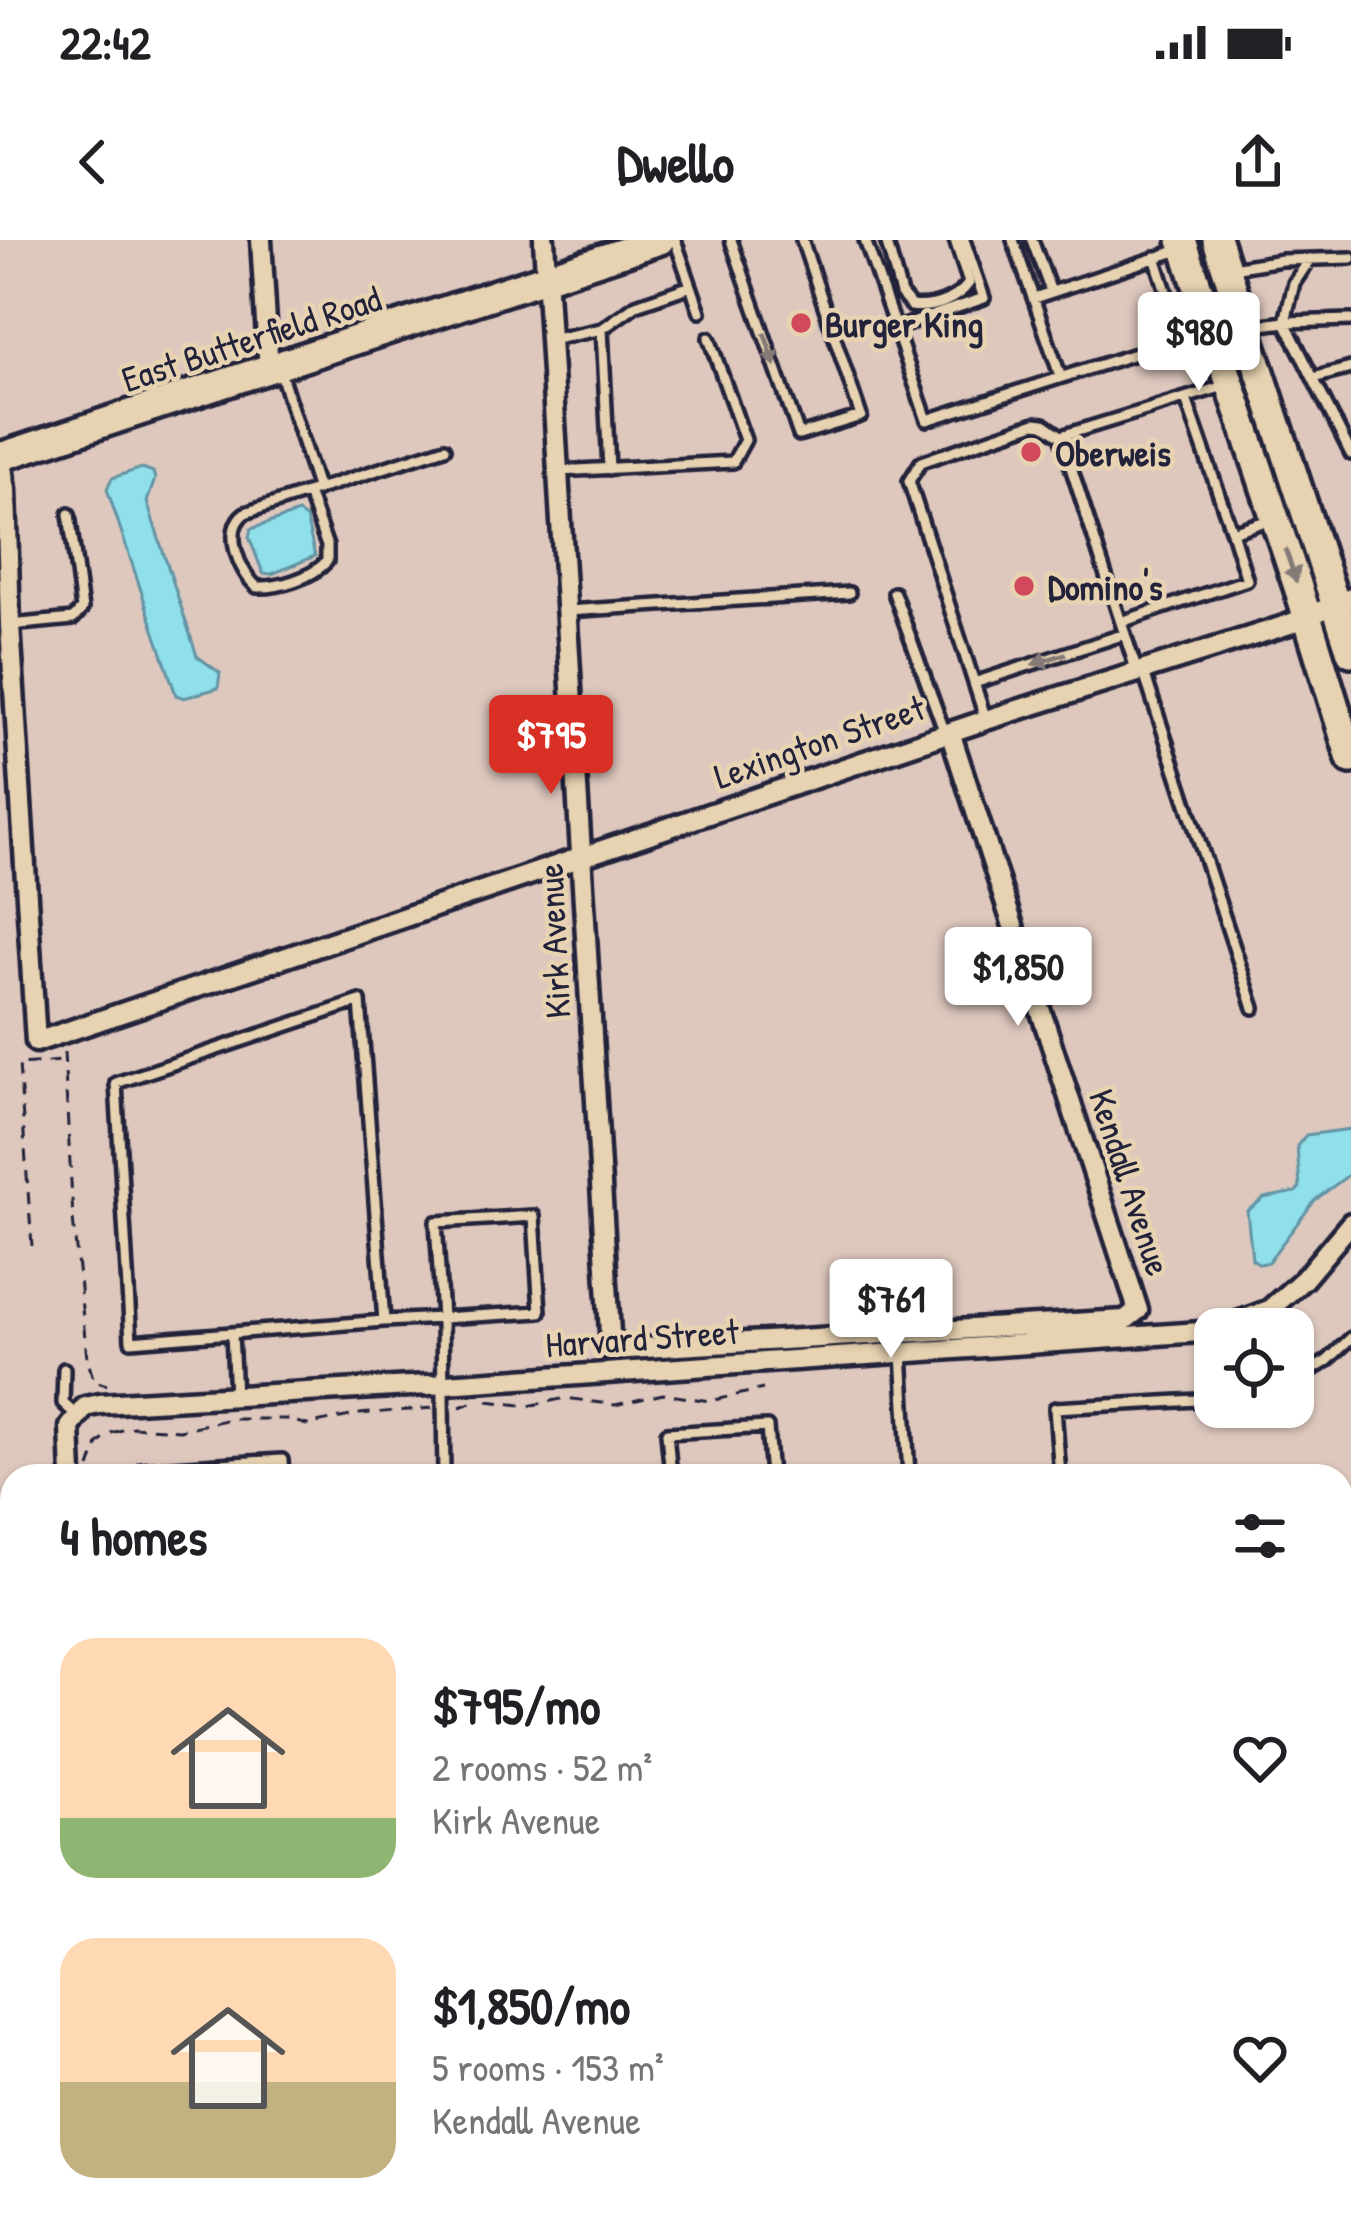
<!DOCTYPE html>
<html lang="en">
<head>
<meta charset="utf-8">
<style>
  body { margin:0; font-family:"Patrick Hand",sans-serif; background:#f6f6f6; color:#202124; height:100vh; display:flex; flex-direction:column; font-size:45px; white-space:nowrap }
  * { box-sizing:border-box; margin:0 }
  p { font-size:39px; color:#757577 }
  .icon { flex:none; width:66px; height:66px; fill:none; stroke:currentColor; stroke-width:2; stroke-linecap:round; stroke-linejoin:round }
  .map { position:relative; flex:1; overflow:hidden }
  .details { position:absolute; left:0px; top:1224px; width:1353px; height:771px; display:flex; flex-direction:column; background:#fff; border-radius:36px 36px 0 0; box-shadow:0 3px 9px #0004 }
  .details>* { flex:none }
  .buttons { position:absolute; left:1194px; top:1068px; display:grid; gap:24px }
  .buttons a { display:grid; place-items:center; width:120px; height:120px; border-radius:24px; background:#fff; box-shadow:0 3px 9px #0004; font-size:60px }
  .price { position:absolute; translate:-50% -102px; padding:0 27px; border-radius:12px; background:#fff; color:#222; font-size:39px; line-height:78px; filter:drop-shadow(0 3px 6px #0008) }
  .price::after { content:''; position:absolute; left:50%; top:72px; width:36px; height:27px; margin-left:-18px; background:inherit; clip-path:polygon(0 0,100% 0,50% 100%) }
  .price.on { background:#d93025; color:#fff }
  ul { padding:0; list-style:none }
  li { display:flex; align-items:center; gap:36px; height:300px; padding:0 60px }
  li span { display:grid; place-items:center; flex:none; width:336px; height:240px; border-radius:36px; color:#555 }
  li>.icon { margin-inline-start:auto }
  span .icon { width:144px; height:144px; fill:#fffc; stroke-width:1 }
  li b { font-size:51px }
  h2 { display:flex; justify-content:space-between; align-items:center; height:144px; padding:0 60px; font-size:51px }
  .status { display:flex; justify-content:space-between; align-items:center; height:84px; padding:0 60px; background:#fff; direction:ltr }
  .status svg { height:33px; fill:currentColor }
  header { display:flex; justify-content:space-between; align-items:center; height:156px; padding:0 60px; background:#fff; font-size:54px; font-weight:800 }
  .map>svg:first-child { display:block }
  .water { fill:#8fe0ea; stroke:#6394a4; stroke-width:3 }
  .lines { fill:none; stroke-linecap:round; stroke-linejoin:round }
  .service-casing { stroke:#22223b; stroke-width:18 }
  .minor-casing { stroke:#22223b; stroke-width:27 }
  .tertiary-casing { stroke:#22223b; stroke-width:33 }
  .secondary-casing { stroke:#22223b; stroke-width:36 }
  .path { stroke:#22223b; stroke-width:3; stroke-dasharray:12 9; stroke-linecap:butt }
  .service { stroke:#e7d3b1; stroke-width:9 }
  .minor { stroke:#e7d3b1; stroke-width:18 }
  .tertiary { stroke:#e7d3b1; stroke-width:24 }
  .secondary { stroke:#e7d3b1; stroke-width:27 }
  .oneway { fill:#847a76 }
  .poi-dot { fill:#d1495b; stroke:#e7d3b1; stroke-width:4.5 }
  .labels { text-anchor:middle; dominant-baseline:central; stroke-width:9; stroke-linejoin:round; paint-order:stroke }
  .poi-label { font-size:36px; font-weight:bold; fill:#22223b; stroke:#e7d3b1; text-anchor:start }
  .street-label { font-size:36px; fill:#22223b; stroke:#e7d3b1 }
</style>
</head>
<body>
<div class="status"><b>22:42</b><svg viewBox="0 0 49 12"><path d="M0 12V9h3v3zM5 12V6h3v6zM10 12V3h3v9zM15 12V0h3v12zM26 1h20v11H26zM47 4h2v5h-2z"/></svg></div>
<header><svg class="icon" aria-label="back" viewBox="0 0 24 24"><path d="M15 5l-7 7 7 7"/></svg>Dwello<svg class="icon" aria-label="share" viewBox="0 0 24 24"><path d="M12 15V3M7 8l5-5 5 5M5 13v7h14v-7"/></svg></header>
<div class="map">
<svg width="1351" height="1994" viewBox="0 0 1351 1994">
  <rect width="100%" height="100%" fill="#dec8be"/>
  <filter id="ink" filterUnits="userSpaceOnUse"><feTurbulence type="fractalNoise" baseFrequency=".00833" numOctaves="2"/><feDisplacementMap in="SourceGraphic" scale="24" xChannelSelector="R" yChannelSelector="G"/><feConvolveMatrix kernelMatrix="1 2 1 2 8 2 1 2 1" color-interpolation-filters="sRGB"/></filter>
  <g filter="url(#ink)">
    <path class="water" d="M 142,228 L 153,232 L 155,239 L 147,262 L 197,416 L 220,433 L 218,448 L 184,458 L 176,455 L 107,249 L 112,238 Z
      M 298,273 L 306,278 L 315,316 L 272,334 L 263,333 L 249,297 L 251,289 Z
      M 1351,889 L 1351,933 L 1315,960 L 1268,1022 L 1260,1024 L 1252,1019 L 1247,971 L 1264,958 L 1296,952 L 1300,947 L 1297,906 L 1306,895 Z"/>
    <g class="lines">
      <g class="service-casing">
        <path id="service" d="M 675,0 L 700,72
          M 731,0 L 799,195 L 861,176 L 802,0
          M 865,0 L 927,180 L 1201,93 L 1285,82 L 1351,80
          M 886,0 L 901,54 L 911,66 C 932,69 957,60 969,43 L 955,0
          M 1013,0 L 1060,135
          M 1032,0 L 1051,52
          M 1155,17 L 1181,98
          M 1310,19 L 1294,43 L 1285,82 L 1351,214
          M 1232,28 L 1282,20 L 1351,18
          M 1034,58 L 1182,9
          M 602,89 L 609,229
          M 895,89 L 984,58 L 964,0
          M 550,100 L 602,89 L 636,65 L 691,46
          M 279,128 L 318,250
          M 1313,138 L 1351,128
          M 1186,159 L 1232,292 L 1269,280
          M 558,231 L 733,222 L 745,200 L 709,98
          M 308,253 L 327,306 L 327,321 C 312,338 279,348 257,347 C 239,332 222,289 245,273 L 445,208
          M 894,353 L 945,493
          M 567,371 L 849,353
          M 1121,382 L 1247,340 L 1232,292
          M 10,385 L 73,379 L 82,369 L 69,274
          M 1143,430 L 1254,768
          M 1137,432 L 1061,196 L 1224,146
          M 974,443 L 1125,394
          M 986,480 L 909,241 L 921,222 L 1035,183 L 1044,184 L 1061,196
          M 534,976 L 540,1072 L 442,1078 L 436,982 Z
          M 232,1093 L 384,1081
          M 902,1113 L 909,1236
          M 64,1129 L 63,1163 L 76,1175
          M 1293,1141 L 1327,1121 L 1351,1098
          M 235,1157 L 232,1093 L 131,1101 L 116,843 L 360,761 L 384,1081 L 442,1078 L 444,1236
          M 142,1236 L 142,1229 L 282,1220 L 283,1236
          M 671,1236 L 667,1193 L 767,1187 L 771,1236
          M 1060,1236 L 1055,1168 L 1215,1159
          M 1341,1288 L 1351,1289
          M 1351,1618 L 1351,1642
          M 1341,1723 L 1351,1712
          M 1341,1773 L 1351,1757
          M 439,1983 L 445,1994
          M 644,1983 L 644,1994
          M 792,1983 L 793,1994
          M 860,1983 L 861,1994
          M 1008,1983 L 1009,1994
          M 1052,1983 L 1053,1994
          M 1158,1994 L 1177,1983"/>
      </g>
      <g class="minor-casing">
        <path id="minor" d="M 261,0 L 269,132
          M 544,0 L 611,1110 L 1125,1080 L 1138,1070 L 950,492
          M 0,217 L 6,249 L 10,385 L 36,802 L 986,480 L 1287,385 L 1351,358
          M 1219,1089 L 1269,1070 L 1304,1039 L 1351,983
          M 72,1236 L 70,1187 L 85,1167 L 100,1164 L 446,1144 L 1215,1091
          M 0,1713 L 12,1712
          M 118,1983 L 119,1994"/>
      </g>
      <g class="tertiary-casing">
        <path id="tertiary" d="M 1341,1963 L 1351,1945
          M 1330,1994 L 1334,1983"/>
      </g>
      <g class="secondary-casing">
        <path id="secondary" d="M 1182,0 L 1299,350 L 1351,519
          M 1217,0 L 1351,412
          M 0,217 L 660,0"/>
      </g>
      <path class="path" d="M 64,812 L 73,979 L 87,1118 L 94,1141 L 107,1145
        M 32,1006 L 19,824 L 63,821
        M 488,1161 L 528,1166 L 566,1158 L 615,1165 L 663,1154 L 710,1161 L 763,1149
        M 460,1167 L 479,1160
        M 90,1228 L 98,1204 L 111,1193 L 133,1187 L 180,1190 L 230,1179 L 286,1179 L 307,1185 L 360,1174 L 432,1168
        M 0,1528 L 12,1532
        M 0,1690 L 12,1688
        M 1341,1834 L 1351,1819
        M 401,1983 L 418,1994
        M 1194,1994 L 1213,1983"/>
      <use href="#service" class="service"/>
      <use href="#minor" class="minor"/>
      <use href="#tertiary" class="tertiary"/>
      <use href="#secondary" class="secondary"/>
    </g>
    <defs><path id="oneway-solid" d="M-6-.8H1V-3.2L6.5 0L1 3.2V.8H-6Z" transform="scale(3)"/></defs>
    <g class="oneway">
      <use href="#oneway-solid" transform="translate(770 110) rotate(71)"/>
      <use href="#oneway-solid" transform="translate(1291 326) rotate(71)"/>
      <use href="#oneway-solid" transform="translate(1049 419) rotate(162)"/>
    </g>
  </g>
  <g class="poi-dot">
    <circle cx="801" cy="83" r="12"/>
    <circle cx="1031" cy="212" r="12"/>
    <circle cx="1024" cy="346" r="12"/>
  </g>
  <g class="labels">
    <g class="poi-label">
      <text x="825" y="83">Burger King</text>
      <text x="1055" y="212">Oberweis</text>
      <text x="1048" y="346">Domino's</text>
    </g>
    <g class="street-label">
      <text transform="translate(251 98) rotate(-18)">East Butterfield Road</text>
      <text transform="translate(819 501) rotate(-19)">Lexington Street</text>
      <text transform="translate(553 701) rotate(-93)">Kirk Avenue</text>
      <text transform="translate(1131 942) rotate(72)">Kendall Avenue</text>
      <text transform="translate(642 1097) rotate(-4)">Harvard Street</text>
    </g>
  </g>
</svg>
<div class="buttons">
<a><svg class="icon" aria-label="locate" viewBox="0 0 24 24"><circle cx="12" cy="12" r="6"/><path d="M12 2v4M12 18v4M2 12h4M18 12h4"/></svg></a>
</div>
<b class="price" style="left:1199px;top:154px">$980</b>
<b class="price on" style="left:551px;top:557px">$795</b>
<b class="price" style="left:1018px;top:789px">$1,850</b>
<b class="price" style="left:891px;top:1121px">$761</b>
<section class="details">
<h2>4 homes<svg class="icon" aria-label="filters" viewBox="0 0 24 24"><path d="M4 7h16M4 17h16"/><circle cx="9" cy="7" r="2"/><circle cx="15" cy="17" r="2"/></svg></h2>
<ul>
<li><span style="background:linear-gradient(#ffd9b3 75%,#8fb573 0)"><svg class="icon" aria-label="home" viewBox="0 0 24 24"><path d="M3 11l9-7 9 7M6 9v11h12V9"/></svg></span><div><b>$795/mo</b><p>2 rooms · 52 m²</p><p>Kirk Avenue</p></div><svg class="icon" aria-label="heart" viewBox="0 0 24 24"><path d="M12 20l-8-8c-3-5 5-10 8-4 3-6 11-1 8 4z"/></svg></li>
<li><span style="background:linear-gradient(#ffd9b3 60%,#c2b280 0)"><svg class="icon" aria-label="home" viewBox="0 0 24 24"><path d="M3 11l9-7 9 7M6 9v11h12V9"/></svg></span><div><b>$1,850/mo</b><p>5 rooms · 153 m²</p><p>Kendall Avenue</p></div><svg class="icon" aria-label="heart" viewBox="0 0 24 24"><path d="M12 20l-8-8c-3-5 5-10 8-4 3-6 11-1 8 4z"/></svg></li>
</ul>
</section>
</div>
</body>
</html>
